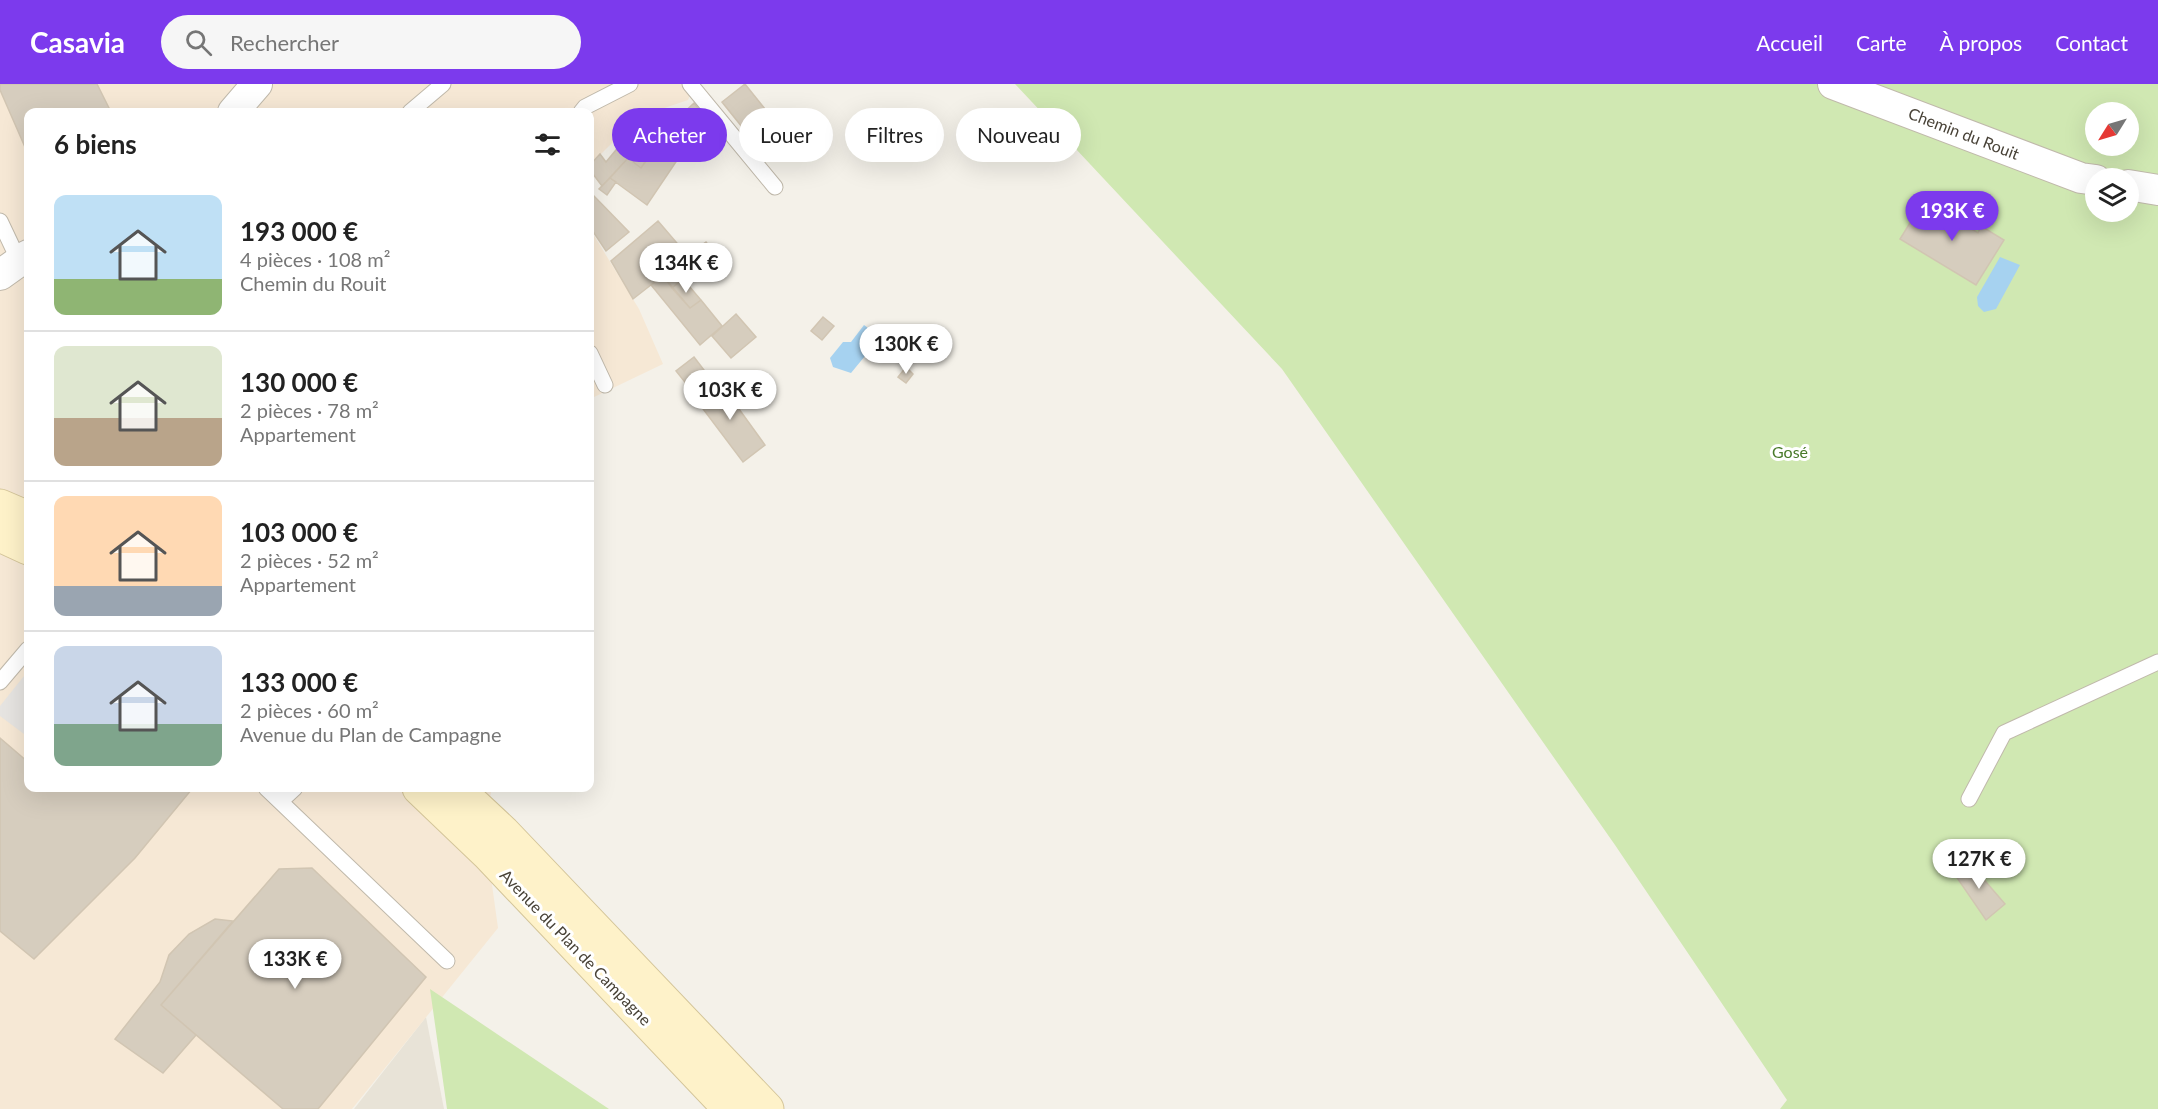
<!DOCTYPE html>
<html lang="fr">
<head>
<meta charset="utf-8">
<style>
  body { margin:0; font-family:Lato,sans-serif; background:#f6f6f6; color:#222; height:100vh; display:flex; flex-direction:column; font-size:22px; white-space:nowrap }
  * { box-sizing:border-box; margin:0 }
  p { font-size:20px; color:#767676 }
  .icon { flex:none; width:33px; height:33px; fill:none; stroke:currentColor; stroke-width:2; stroke-linecap:round; stroke-linejoin:round }
  .map { position:relative; flex:1; overflow:hidden }
  .drawer { position:absolute; left:24px; top:24px; width:570px; height:684px; display:flex; flex-direction:column; background:#fff; border-radius:12px; box-shadow:0 6px 24px #0002 }
  .drawer>* { flex:none }
  .banner { position:absolute; left:612px; top:24px; width:570px; height:54px; display:flex; gap:12px }
  .needle { width:39px; rotate:233deg }
  .tools { position:absolute; left:2085px; top:18px; display:grid; gap:12px }
  .tools a { display:grid; place-items:center; width:54px; height:54px; border-radius:50%; background:#fff; box-shadow:0 6px 24px #0002; font-size:30px }
  .price { position:absolute; translate:-50% -51px; padding:0 14px; border-radius:21px; background:#fff; color:#222; font-size:20px; line-height:39px; filter:drop-shadow(0 2px 3px #0008) }
  .price::after { content:''; position:absolute; left:50%; top:36px; width:18px; height:14px; margin-left:-9px; background:inherit; clip-path:polygon(0 0,100% 0,50% 100%) }
  .price.active { background:#7c3aed; color:#fff }
  ul { padding:0; list-style:none }
  li { display:flex; align-items:center; gap:18px; height:150px; padding:0 30px }
  li+li { border-top:2px solid #e0e0e0 }
  li span { display:grid; place-items:center; flex:none; width:168px; height:120px; border-radius:12px; color:#555 }
  li>.icon { margin-inline-start:auto }
  span .icon { width:72px; height:72px; fill:#fffc; stroke-width:1 }
  li b { font-size:26px }
  h2 { display:flex; justify-content:space-between; align-items:center; height:72px; padding:0 30px; font-size:26px }
  .tag { padding:0 21px; border-radius:27px; background:#fff; box-shadow:0 6px 24px #0002; font-size:21px; line-height:54px }
  .tag.active { background:#7c3aed; color:#fff }
  header { display:flex; align-items:center; gap:36px; box-sizing:border-box; height:84px; padding:0 30px; background:#7c3aed; color:#fff }
  header strong { font-size:28px }
  nav { display:flex; gap:33px; margin-inline-start:auto; font-size:21px }
  .search { width:420px; height:54px; background:#f6f6f6; display:flex; align-items:center; gap:15px; box-sizing:border-box; padding:0 21px; border-radius:33px; color:#767676; font-size:22px }
  .map>svg:first-child { display:block }
  .residential { fill:#e8e3d7 }
  .commercial { fill:#f6e8d5 }
  .green { fill:#d0e8b2; fill-rule:evenodd }
  .parking { fill:#e6e4e1 }
  .water { fill:#a6d2f0 }
  .building { fill:#d6cdbe; stroke:#d1c5b2; stroke-width:1.5 }
  .lines { fill:none; stroke-linecap:round; stroke-linejoin:round }
  .service-casing { stroke:#c0b9ab; stroke-width:17 }
  .minor-casing { stroke:#c0b9ab; stroke-width:32 }
  .secondary-casing { stroke:#d4c599; stroke-width:35 }
  .service { stroke:#fff; stroke-width:15 }
  .minor { stroke:#fff; stroke-width:30 }
  .secondary { stroke:#fef2c9; stroke-width:33 }
  .labels { text-anchor:middle; dominant-baseline:central; stroke-width:6; stroke-linejoin:round; paint-order:stroke }
  .street-label { font-size:16px; fill:#484237; stroke:#fff }
  .park-label { font-size:16px; fill:#487a2a; stroke:#fff }
</style>
</head>
<body>
<header>
<strong>Casavia</strong>
<div class="search"><svg class="icon" aria-label="search" viewBox="0 0 24 24"><circle cx="10" cy="10" r="6"/><path d="M15 15l6 6"/></svg>Rechercher</div>
<nav><a>Accueil</a><a>Carte</a><a>À propos</a><a>Contact</a></nav>
</header>
<div class="map">
<svg width="2158" height="1025" viewBox="0 0 2158 1025">
  <rect width="100%" height="100%" fill="#f4f1e9"/>
  <path class="residential" d="M 426,933 L 444,1025 L 354,1025 Z"/>
  <path class="commercial" d="M 0,0 L 695,0 L 688,16 L 638,33 L 590,81 L 590,28 L 28,28 L 28,704 L 492,704 L 484,743 L 498,844 L 352,1025 L 0,1025 Z
    M 590,145 L 639,225 L 663,280 L 590,315 Z"/>
  <path class="green" d="M 1015,0 L 2158,0 L 2158,1025 L 1780,1025 L 1787,1016 L 1615,761 L 1282,285 ZM 2096,28 L 2128,28 L 2128,62 L 2096,62 ZM 2096,94 L 2128,94 L 2128,128 L 2096,128 Z
    M 430,905 L 609,1025 L 447,1025 Z"/>
  <path class="parking" d="M 28,587 L 28,653 L 0,632 L 0,622 Z"/>
  <path class="water" d="M 2000,173 L 2020,181 L 1996,225 L 1984,228 L 1978,222 L 1977,213 Z
    M 864,241 L 879,252 L 879,255 L 851,289 L 833,283 L 830,274 L 843,258 L 851,258 Z"/>
  <path class="building" d="M 0,0 L 97,0 L 111,28 L 28,28 L 28,70 L 0,6 Z
    M 745,0 L 769,30 L 746,48 L 722,18 Z
    M 694,19 L 698,24 L 682,39 L 677,35 Z
    M 677,35 L 694,51 L 647,121 L 610,94 L 628,74 L 641,84 Z
    M 643,37 L 664,49 L 641,84 L 628,74 L 602,102 L 590,86 L 590,81 L 600,70 L 606,78 L 616,66 L 621,68 Z
    M 610,94 L 616,98 L 607,111 L 599,105 Z
    M 593,111 L 629,148 L 606,167 L 590,143 L 590,115 Z
    M 1924,116 L 1978,149 L 1981,142 L 2004,156 L 1976,201 L 1900,155 Z
    M 658,137 L 688,172 L 633,215 L 611,177 Z
    M 706,158 L 713,167 L 696,184 L 688,171 Z
    M 688,172 L 696,184 L 672,204 L 663,192 Z
    M 663,192 L 690,224 L 701,216 L 722,242 L 700,261 L 651,201 Z
    M 683,195 L 701,216 L 690,224 L 672,204 Z
    M 736,230 L 756,253 L 731,274 L 712,252 Z
    M 823,233 L 834,242 L 822,256 L 811,247 Z
    M 694,273 L 714,299 L 696,312 L 676,287 Z
    M 906,283 L 913,290 L 906,299 L 898,293 Z
    M 718,296 L 765,361 L 743,378 L 694,313 Z
    M 0,654 L 28,678 L 28,704 L 192,705 L 135,774 L 34,875 L 0,847 Z
    M 1967,776 L 2005,820 L 1986,836 L 1953,788 Z
    M 312,784 L 426,893 L 318,1025 L 283,1025 L 161,921 L 279,785 Z
    M 215,835 L 233,837 L 161,921 L 196,951 L 163,989 L 115,955 L 160,898 L 169,871 L 189,850 Z"/>
  <g class="lines">
    <g class="service-casing">
      <path id="service" d="M 690,0 L 775,103
        M 410,28 L 443,0
        M 581,28 L 585,23 L 630,0
        M 0,137 L 19,177
        M 590,269 L 605,301
        M 0,598 L 28,565
        M 266,704 L 447,877
        M 1969,715 L 2004,649 L 2158,578
        M 281,717 L 295,704"/>
    </g>
    <g class="minor-casing">
      <path id="minor" d="M 1833,0 L 2081,94 L 2096,96
        M 233,28 L 257,0
        M 2128,101 L 2158,106
        M 0,191 L 28,171"/>
    </g>
    <g class="secondary-casing">
      <path id="secondary" d="M 0,422 L 28,434
        M 0,451 L 28,464
        M 419,704 L 487,769 L 730,1025
        M 456,704 L 503,748 L 767,1025"/>
    </g>
    <use href="#service" class="service"/>
    <use href="#minor" class="minor"/>
    <use href="#secondary" class="secondary"/>
  </g>
  <g class="labels">
    <g class="street-label">
      <text transform="translate(1964 49) rotate(21)">Chemin du Rouit</text>
      <text transform="translate(576 863) rotate(46)">Avenue du Plan de Campagne</text>
    </g>
    <g class="park-label">
      <text x="1790" y="367">Gosé</text>
    </g>
  </g>
</svg>
<div class="tools">
<a><svg class="needle" viewBox="-14 -14 28 28"><path d="M0-13l5 13h-10z" fill="#e53935"/><path d="M0 13l5-13h-10z" fill="#767676"/></svg></a>
<a><svg class="icon" aria-label="layers" viewBox="0 0 24 24"><path d="M12 4l9 5-9 5-9-5zM3 14l9 5 9-5"/></svg></a>
</div>
<b class="price active" style="left:1952px;top:158px">193K €</b>
<b class="price" style="left:686px;top:210px">134K €</b>
<b class="price" style="left:906px;top:291px">130K €</b>
<b class="price" style="left:730px;top:337px">103K €</b>
<b class="price" style="left:1979px;top:806px">127K €</b>
<b class="price" style="left:295px;top:906px">133K €</b>
<div class="banner">
<a class="tag active">Acheter</a>
<a class="tag">Louer</a>
<a class="tag">Filtres</a>
<a class="tag">Nouveau</a>
</div>
<section class="drawer">
<h2>6 biens<svg class="icon" aria-label="filters" viewBox="0 0 24 24"><path d="M4 7h16M4 17h16"/><circle cx="9" cy="7" r="2"/><circle cx="15" cy="17" r="2"/></svg></h2>
<ul>
<li><span style="background:linear-gradient(#bfe0f5 70%,#8fb573 0)"><svg class="icon" aria-label="home" viewBox="0 0 24 24"><path d="M3 11l9-7 9 7M6 9v11h12V9"/></svg></span><div><b>193 000 €</b><p>4 pièces · 108 m²</p><p>Chemin du Rouit</p></div></li>
<li><span style="background:linear-gradient(#dfe7d0 60%,#b9a48a 0)"><svg class="icon" aria-label="home" viewBox="0 0 24 24"><path d="M3 11l9-7 9 7M6 9v11h12V9"/></svg></span><div><b>130 000 €</b><p>2 pièces · 78 m²</p><p>Appartement</p></div></li>
<li><span style="background:linear-gradient(#ffd9b3 75%,#9aa5b1 0)"><svg class="icon" aria-label="home" viewBox="0 0 24 24"><path d="M3 11l9-7 9 7M6 9v11h12V9"/></svg></span><div><b>103 000 €</b><p>2 pièces · 52 m²</p><p>Appartement</p></div></li>
<li><span style="background:linear-gradient(#c9d6e8 65%,#7fa58c 0)"><svg class="icon" aria-label="home" viewBox="0 0 24 24"><path d="M3 11l9-7 9 7M6 9v11h12V9"/></svg></span><div><b>133 000 €</b><p>2 pièces · 60 m²</p><p>Avenue du Plan de Campagne</p></div></li>
</ul>
</section>
</div>
</body>
</html>
